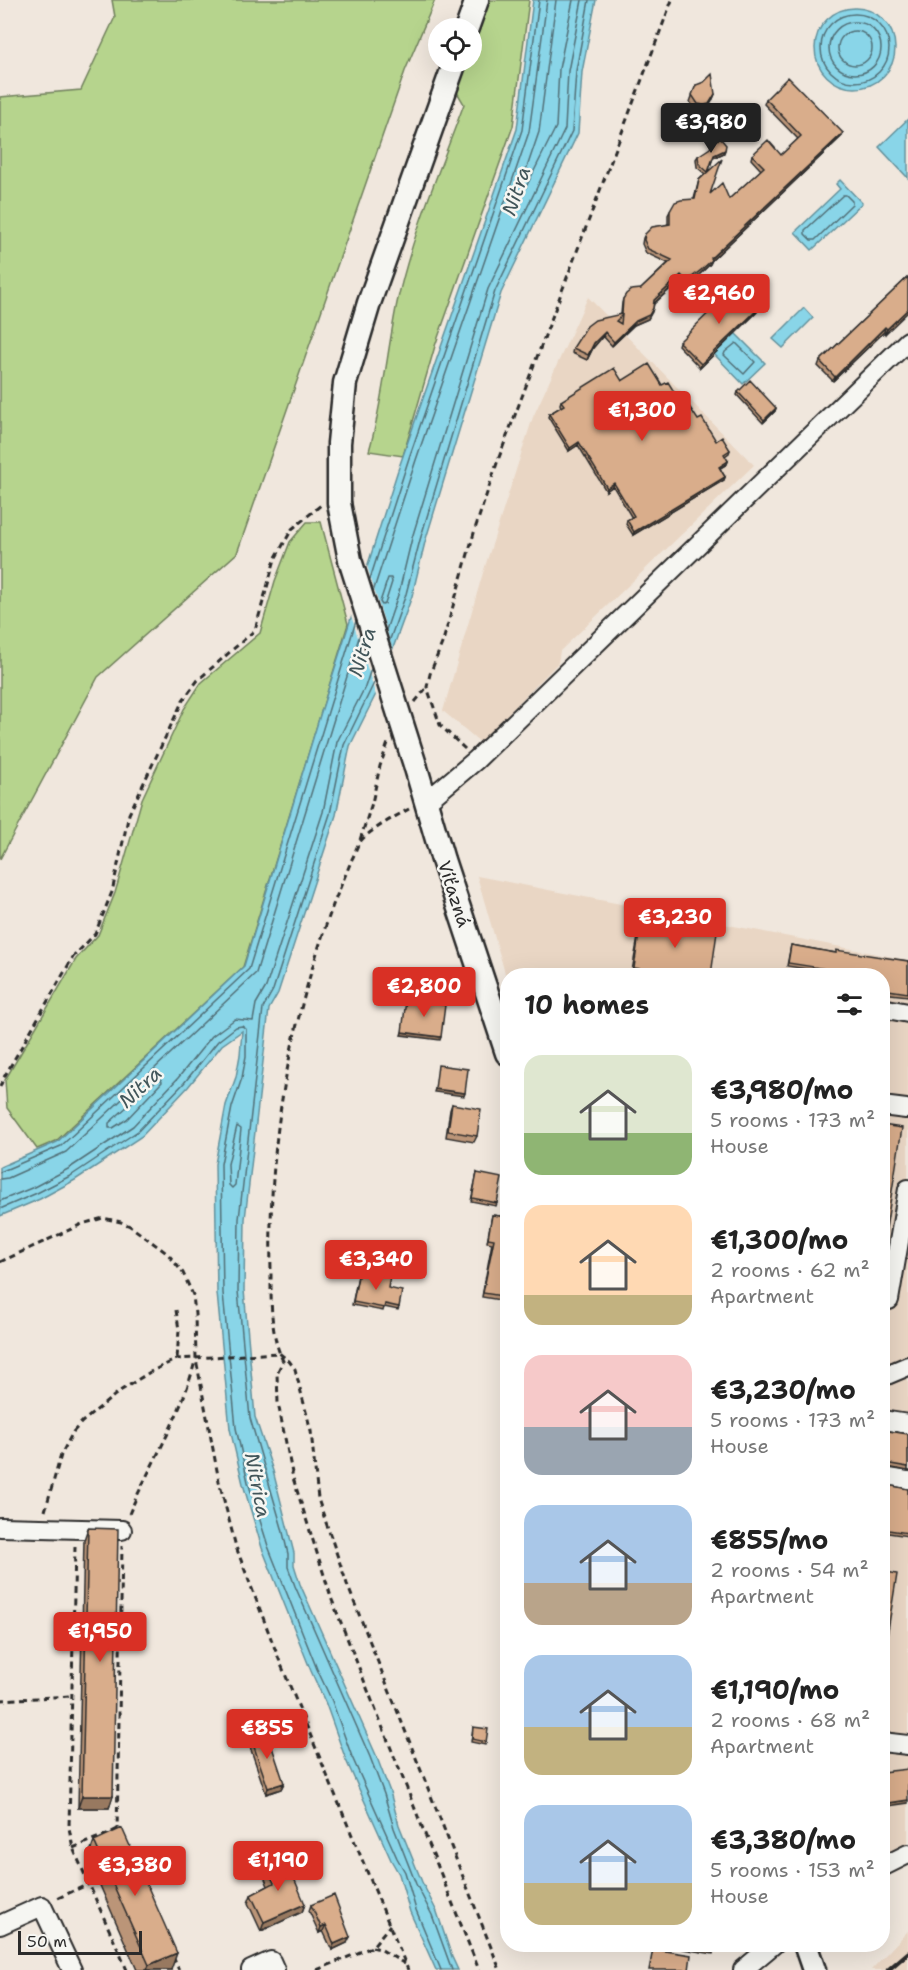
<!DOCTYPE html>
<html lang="en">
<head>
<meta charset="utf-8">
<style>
  body { margin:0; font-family:"Shantell Sans",sans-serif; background:#f6f6f6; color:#222; height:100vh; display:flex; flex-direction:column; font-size:22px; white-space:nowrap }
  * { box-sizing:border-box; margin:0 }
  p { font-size:20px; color:#767676 }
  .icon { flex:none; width:33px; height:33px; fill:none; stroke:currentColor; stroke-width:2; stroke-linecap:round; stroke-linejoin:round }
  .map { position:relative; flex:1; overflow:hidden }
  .sheet { position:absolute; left:500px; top:968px; width:390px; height:984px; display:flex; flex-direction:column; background:#fff; border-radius:24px; box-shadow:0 6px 24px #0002 }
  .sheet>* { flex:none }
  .tools { position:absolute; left:428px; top:18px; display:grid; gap:12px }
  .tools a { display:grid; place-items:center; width:54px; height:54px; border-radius:50%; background:#fff; box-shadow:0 6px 24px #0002; font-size:30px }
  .scale { position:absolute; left:18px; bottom:15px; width:124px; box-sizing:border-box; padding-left:6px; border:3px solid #2b2b2b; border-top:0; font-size:16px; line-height:21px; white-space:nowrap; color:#2b2b2b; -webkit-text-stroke:4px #f6f6f2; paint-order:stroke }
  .price { position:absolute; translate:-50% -51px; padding:0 14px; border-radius:6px; background:#d93025; color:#fff; font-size:20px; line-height:39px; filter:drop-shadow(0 2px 3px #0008) }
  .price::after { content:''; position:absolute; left:50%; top:36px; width:18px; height:14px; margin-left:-9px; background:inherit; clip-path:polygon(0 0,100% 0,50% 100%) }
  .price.active { background:#222; color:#fff }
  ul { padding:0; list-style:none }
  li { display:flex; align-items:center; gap:18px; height:150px; padding:0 24px }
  li span { display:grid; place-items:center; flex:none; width:168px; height:120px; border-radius:18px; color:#555 }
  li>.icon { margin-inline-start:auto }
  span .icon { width:72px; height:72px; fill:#fffc; stroke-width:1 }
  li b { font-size:26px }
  h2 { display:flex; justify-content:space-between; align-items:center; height:72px; padding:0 24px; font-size:26px }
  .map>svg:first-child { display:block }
  .built { fill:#e9d6c4 }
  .green { fill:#b6d48d; stroke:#70805c; stroke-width:1.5 }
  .water { fill:#89d5e8; stroke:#63919c; stroke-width:1.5 }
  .pier { fill:#f0e7dd }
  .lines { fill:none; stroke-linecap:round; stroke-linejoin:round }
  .shore { stroke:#516f77; stroke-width:1.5 }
  .minor-casing { stroke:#2b2b2b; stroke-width:22 }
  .major-casing { stroke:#2b2b2b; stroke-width:27 }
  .path { stroke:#2b2b2b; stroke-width:3; stroke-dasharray:6 4.5; stroke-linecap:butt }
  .minor { stroke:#f6f6f2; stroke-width:18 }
  .major { stroke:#f6f6f2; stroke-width:22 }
  .rail { stroke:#2b2b2b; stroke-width:4.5 }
  .major-bridge-casing { stroke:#2b2b2b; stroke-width:27; stroke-linecap:butt }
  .major-bridge { stroke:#f6f6f2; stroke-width:22 }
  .wall { fill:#bb9578; stroke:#2b2b2b; stroke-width:1.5 }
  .shaded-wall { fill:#987961; stroke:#2b2b2b; stroke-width:1.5 }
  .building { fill:#d9ad8b; stroke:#2b2b2b; stroke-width:1.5; fill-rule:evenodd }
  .labels { text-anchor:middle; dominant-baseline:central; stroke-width:5; stroke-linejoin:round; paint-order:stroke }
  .street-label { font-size:18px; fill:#2b2b2b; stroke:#f6f6f2 }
  .water-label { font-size:20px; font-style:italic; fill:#42565a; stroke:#f6f6f2 }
</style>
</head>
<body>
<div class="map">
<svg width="908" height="1970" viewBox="0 0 908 1970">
  <rect width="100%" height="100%" fill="#f0e7dd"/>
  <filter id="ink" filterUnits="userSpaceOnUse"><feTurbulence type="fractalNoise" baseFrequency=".0167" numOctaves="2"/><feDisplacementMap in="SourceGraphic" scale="12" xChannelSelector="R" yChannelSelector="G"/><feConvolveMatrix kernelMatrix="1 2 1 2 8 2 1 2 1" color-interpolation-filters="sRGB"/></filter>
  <g filter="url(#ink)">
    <path class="built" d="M 588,297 L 754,465 L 560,651 L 558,663 L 480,742 L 443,711 L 482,576 L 533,417 Z
      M 477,876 L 908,960 L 908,1862 L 882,1875 L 882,975 L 507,975 L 507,980 Z
      M 908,1931 L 908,1970 L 871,1970 Z"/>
    <path class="green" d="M 112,0 L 435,0 L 405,71 L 237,553 L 98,677 L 0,859 L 0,97 L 81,90 L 115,17 Z
      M 487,0 L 529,0 L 513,126 L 435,346 L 403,456 L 369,451 C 383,402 387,352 397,303 C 412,235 440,169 464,104 L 454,87 L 464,62 L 471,62 L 471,43 Z
      M 307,522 L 321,522 L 348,624 L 243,967 L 56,1141 L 37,1149 L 7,1108 L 5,1080 L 76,959 L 98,935 L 115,893 L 142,799 L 184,709 L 201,683 L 260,633 L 275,581 L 290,542 Z"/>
    <path class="water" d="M 533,0 L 596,0 L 582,72 L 578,133 L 501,293 L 425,542 L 412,596 L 377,692 L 350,746 L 336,815 L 278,993 L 269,1009 L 245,1219 L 244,1290 L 255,1417 L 273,1471 L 294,1553 L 294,1565 L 300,1584 L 376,1755 L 390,1792 L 399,1825 L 422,1882 L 437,1912 L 452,1957 L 458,1970 L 436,1970 L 410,1912 L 399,1874 L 391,1860 L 346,1760 L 326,1704 L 311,1671 L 262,1548 L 243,1484 L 230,1429 L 217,1293 L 215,1164 L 226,1105 L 236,1077 L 240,1055 L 242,1031 L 222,1045 L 188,1087 L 142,1136 L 75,1180 L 40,1199 L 0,1216 L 0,1167 L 57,1142 L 244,966 L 321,712 L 397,473 L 517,129 Z
      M815 48a40 40 0 1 1 80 0a40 40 0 1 1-80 0Z
      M 908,119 L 908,178 L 879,147 Z
      M 840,180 L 862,203 L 812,250 L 795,232 L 840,189 L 836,184 Z
      M 804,308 L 813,318 L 783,348 L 773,339 Z
      M 735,333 L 765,363 L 743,384 L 714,354 Z"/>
    <path class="pier" d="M 366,562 L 394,654 L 377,699 L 350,612 Z"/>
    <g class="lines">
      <path class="shore" d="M 556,0 L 539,132 L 521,185 L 523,189 L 526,187 L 556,127 L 559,69 L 573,0
        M821 48a34 34 0 1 1 68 0a34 34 0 1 1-68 0Z
        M829 48a26 26 0 1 1 52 0a26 26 0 1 1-52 0Z
        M838 48a17 17 0 1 1 34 0a17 17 0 1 1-34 0Z
        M 843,195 L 846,195 L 852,201 L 852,204 L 815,240 L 811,240 L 805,234 L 805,230 Z
        M 736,343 L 755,362 L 744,374 L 724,355 L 725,352 Z
        M 388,578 L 391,578 L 392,582 L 385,604 L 382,605 L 380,602 Z
        M 370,579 L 409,458 L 522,130 L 539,0
        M 373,592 L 416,460 L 529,132 L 547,0
        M 386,630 L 399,592 L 412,538 L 488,289 L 565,129 L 568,71 L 582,0
        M 389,642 L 406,594 L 420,540 L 495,291 L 572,131 L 576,71 L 589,0
        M 375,681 L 344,745 L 330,814 L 273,990 L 263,1008 L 239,1219 L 238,1291 L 250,1418 L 282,1528 L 288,1554 L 288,1567 L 295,1586 L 370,1757 L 384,1794 L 394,1828 L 416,1884 L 432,1915 L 452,1970
        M 160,1077 L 162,1082 L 127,1119 L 113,1128 L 109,1128 L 109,1123 Z
        M 237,1126 L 241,1129 L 235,1185 L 232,1188 L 229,1185 L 228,1164 Z
        M 0,1172 L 61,1146 L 249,969 L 356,621
        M 0,1179 L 8,1178 L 66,1152 L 256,973 L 360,634
        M 0,1201 L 34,1187 L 68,1169 L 133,1126 L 178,1078 L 212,1036 L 235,1019 L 253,1021 L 256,1004 L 266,987 L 323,812 L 337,742 L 365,687 L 371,669
        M 0,1209 L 37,1193 L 72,1175 L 138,1131 L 184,1083 L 218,1041 L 236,1027 L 242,1026 L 246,1029 L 246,1056 L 242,1078 L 232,1107 L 221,1164 L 223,1293 L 236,1428 L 248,1482 L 268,1546 L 317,1669 L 332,1701 L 352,1757 L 397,1858 L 405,1872 L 416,1910 L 441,1970"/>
      <g class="minor-casing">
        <path id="minor" d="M 427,801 L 476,760 L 908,341
          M 882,1008 L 908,1013
          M 882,1106 L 906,1109
          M 882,1299 L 889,1300 L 908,1189
          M 882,1377 L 908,1366
          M 882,1420 L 908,1424
          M 882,1477 L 908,1481
          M 0,1527 L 122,1530
          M 882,1742 L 908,1745
          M 882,1867 L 908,1854
          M 0,1925 L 42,1906 L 72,1970
          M 251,1970 L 271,1961 L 275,1970
          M 743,1970 L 774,1944"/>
      </g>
      <g class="major-casing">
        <path id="major" d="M 467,28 L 477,0
          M 339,503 L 339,443 L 345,383 L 369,303 L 455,62
          M 416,768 L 443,860 L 507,1053
          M 805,1944 L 814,1970"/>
      </g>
      <path class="path" d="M 415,702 L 427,687
        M 465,749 L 440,725 L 427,687 L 430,674 L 443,641 L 476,526 L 498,460 L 672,0
        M 409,809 C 396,816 368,831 360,842 C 356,847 355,854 352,859 C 346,874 339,890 333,905 C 289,1029 268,1139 271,1271 C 271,1300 270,1334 283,1361 L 277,1373 L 278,1403 L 293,1478 L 332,1600 L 479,1970
        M 360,840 L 372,803 L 380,766 L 388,743
        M 0,1087 L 3,1079 L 73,957 L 95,934 L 112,892 L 129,814 L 183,700 L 198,680 L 255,630 L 275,559 L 292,529 L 321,505
        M 0,1262 L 82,1224 L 103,1218 L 121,1222 L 130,1226 L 168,1254 L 183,1273 L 193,1295 L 195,1314 L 196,1359 L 219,1481 L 236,1547 L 280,1662 L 408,1970
        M 176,1310 L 179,1330 L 177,1359
        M 45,1511 L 61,1455 L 73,1432 L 82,1422 L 120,1391 L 150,1372 L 177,1359 L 279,1353 L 289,1361 L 295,1369 L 311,1431 L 318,1499 L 347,1584 L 500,1970
        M 129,1514 C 151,1462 181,1418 195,1361
        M 75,1546 L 69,1828 L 73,1848 L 127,1970
        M 0,1700 L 71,1696
        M 117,1833 L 122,1546
        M 73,1848 L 116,1830
        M 58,1898 L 89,1884
        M 372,1947 L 380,1949 L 405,1964
        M 173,1957 L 179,1970
        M 317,1970 L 372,1947 L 390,1925"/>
      <use href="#minor" class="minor"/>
      <use href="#major" class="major"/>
      <path class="rail" d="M 888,1970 L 908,1953"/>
      <g class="major-bridge-casing">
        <path id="major-bridge" d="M 339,503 L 350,560 L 416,768"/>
      </g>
      <use href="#major-bridge" class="major-bridge"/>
    </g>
    <path class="wall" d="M 696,85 L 715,94 L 712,101 L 707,110 L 701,111 L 696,110 L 690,102 Z
      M 766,99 L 843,133 L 841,137 L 712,260 L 710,264 L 699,275 L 686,286 L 680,280 L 654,304 L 652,312 L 648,319 L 634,325 L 612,346 L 603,336 L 593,348 L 587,360 L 572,353 L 573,348 L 621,314 L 622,303 L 623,299 L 641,289 L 668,263 L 646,253 L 642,244 L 643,238 L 645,234 L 668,224 L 668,215 L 670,211 L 694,199 L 699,180 L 705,174 L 697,167 L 696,159 L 698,156 L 724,153 L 713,158 L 708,172 L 710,194 L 729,199 L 761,170 L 751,159 L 752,155 L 781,155 L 798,139 L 764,104 Z
      M 908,277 L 885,334 L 884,332 L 833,381 L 818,366 L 820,361 Z
      M 757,312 L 700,368 L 678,345 L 679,342 Z
      M 622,381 L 662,385 L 681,403 L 716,441 L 730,450 L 729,453 L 725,456 L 728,461 L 727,464 L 720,468 L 725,477 L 724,480 L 633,535 L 626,524 L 627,520 L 632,518 L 613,486 L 606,491 L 578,445 L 569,451 L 548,417 L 549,414 L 561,407 L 560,404 L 561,401 Z
      M 738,392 L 776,408 L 775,411 L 763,423 L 737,395 Z
      M 641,920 L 711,975 L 661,975 L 632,971 Z
      M 791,945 L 836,953 L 908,961 L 908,996 L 882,993 L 882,975 L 832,975 L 832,973 L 787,966 Z
      M 452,1104 L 477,1136 L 474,1142 L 446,1137 L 450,1110 Z
      M 477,1173 L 497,1203 L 496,1206 L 471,1201 Z
      M 492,1215 L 507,1217 L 507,1282 L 503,1282 L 502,1296 L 500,1300 L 482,1297 L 492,1243 L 487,1242 Z
      M 359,1271 L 388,1288 L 399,1307 L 398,1310 L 384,1307 L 383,1311 L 352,1305 Z
      M 882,1430 L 908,1434 L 908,1471 L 882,1466 Z
      M 882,1484 L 908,1489 L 908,1536 L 882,1532 Z
      M 88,1528 L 113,1796 L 109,1808 L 78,1808 L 84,1540 Z
      M 473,1727 L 486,1742 L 485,1745 L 471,1742 Z
      M 251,1738 L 284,1783 L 281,1789 L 266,1794 L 249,1744 Z
      M 94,1841 L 171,1970 L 137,1970 L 88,1858 Z
      M 266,1866 L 305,1904 L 302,1912 L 261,1931 L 248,1903 L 251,1895 L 268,1886 L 263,1874 Z
      M 311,1905 L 347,1943 L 332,1950 L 323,1931 L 319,1933 L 309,1911 Z
      M 683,1944 L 715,1944 L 713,1954 L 682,1949 Z"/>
    <path class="shaded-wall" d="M 715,94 L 712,101 L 707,110 L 701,111 L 704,105 Z
      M 843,133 L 841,137 L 712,260 L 710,264 L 699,275 L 686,286 L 687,281 L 711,258 Z
      M 725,150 L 724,153 L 713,158 L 714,155 Z
      M 681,275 L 680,280 L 652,305 L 654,300 Z
      M 653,308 L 648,319 L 634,325 L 612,346 L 614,342 L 636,321 Z
      M 758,309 L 757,312 L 700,368 L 701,364 Z
      M 908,309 L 908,312 L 885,334 L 887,329 Z
      M 885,327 L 884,332 L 833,381 L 835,377 Z
      M 605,332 L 603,336 L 593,348 L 587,360 L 594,343 Z
      M 776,408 L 775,411 L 763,423 L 764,420 Z
      M 579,442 L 578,445 L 569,451 L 570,448 Z
      M 728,461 L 727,464 L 717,470 L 719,467 Z
      M 725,477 L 724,480 L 633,535 L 634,532 Z
      M 614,483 L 613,486 L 606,491 L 607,488 Z
      M 402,1032 L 441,1037 L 440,1040 L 401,1035 Z
      M 435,1089 L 465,1093 L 464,1096 L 434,1092 Z
      M 284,1783 L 281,1789 L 266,1794 L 268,1788 Z
      M 82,1796 L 113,1796 L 109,1808 L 78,1808 Z
      M 908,1800 L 908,1803 L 882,1807 L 882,1804 Z
      M 305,1904 L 302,1912 L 261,1931 L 264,1922 Z
      M 326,1925 L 323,1931 L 319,1933 L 321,1927 Z
      M 350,1937 L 347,1943 L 332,1950 L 334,1944 Z
      M 177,1953 L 171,1970 L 147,1970 L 149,1965 Z"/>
    <path class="building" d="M 712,74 L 715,94 L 709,104 L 704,105 L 698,104 L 692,95 L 696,85 L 704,82 Z
      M 788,77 L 843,133 L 711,258 L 712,260 L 701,270 L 687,281 L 681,275 L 654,300 L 653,308 L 649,315 L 636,321 L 614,342 L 605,332 L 594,343 L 588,355 L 573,348 L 587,326 L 595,320 L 622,314 L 623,299 L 626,294 L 631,290 L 641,289 L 672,260 L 648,249 L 644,240 L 645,234 L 652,227 L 670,224 L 670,211 L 675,202 L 681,200 L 695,199 L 699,180 L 722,159 L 710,194 L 722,183 L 729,199 L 764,167 L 752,155 L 768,140 L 781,155 L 801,136 L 766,99 ZM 622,315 L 621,324 L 616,321 Z
      M 721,139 L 726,145 L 725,150 L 714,155 L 708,172 L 699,164 L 698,156 L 710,148 L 714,140 Z
      M 908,277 L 908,309 L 887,329 L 885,327 L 835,377 L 820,361 Z
      M 736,286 L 758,309 L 701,364 L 679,342 Z
      M 649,364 L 662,385 L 668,382 L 681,403 L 685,400 L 698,420 L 702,418 L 716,441 L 722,437 L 730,450 L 724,454 L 728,461 L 719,467 L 725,477 L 634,532 L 627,520 L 634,516 L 614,483 L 607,488 L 579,442 L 570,448 L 549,414 L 564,405 L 561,401 L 614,368 L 622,381 Z
      M 750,380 L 776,408 L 764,420 L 738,392 Z
      M 641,920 L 717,932 L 711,975 L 683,975 L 634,968 Z
      M 791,945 L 836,953 L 836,950 L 908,961 L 908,993 L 882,989 L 882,975 L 832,975 L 833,970 L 788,963 Z
      M 406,1000 L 445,1005 L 441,1037 L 402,1032 Z
      M 438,1065 L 468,1069 L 465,1093 L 435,1089 Z
      M 452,1104 L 481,1109 L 477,1136 L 448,1131 Z
      M 882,1125 L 902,1128 L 882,1254 Z
      M 477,1173 L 502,1178 L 497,1203 L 472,1198 Z
      M 492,1215 L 507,1217 L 507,1278 L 504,1278 L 502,1296 L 483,1293 L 494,1239 L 488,1238 Z
      M 359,1271 L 390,1276 L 388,1288 L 402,1291 L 399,1307 L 385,1304 L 384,1308 L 353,1302 Z
      M 882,1430 L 908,1434 L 908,1467 L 885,1463 L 882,1463 Z
      M 882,1484 L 908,1489 L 908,1533 L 882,1529 Z
      M 88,1528 L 118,1529 L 113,1796 L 82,1796 Z
      M 882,1571 L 897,1574 L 884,1655 L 882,1655 Z
      M 473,1727 L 488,1729 L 486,1742 L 472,1739 Z
      M 267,1732 L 284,1783 L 268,1788 L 251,1738 Z
      M 908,1769 L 908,1800 L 882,1804 L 882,1772 Z
      M 122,1828 L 177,1953 L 149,1965 L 94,1841 Z
      M 285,1857 L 305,1904 L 264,1922 L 251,1895 L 274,1883 L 266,1866 Z
      M 334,1895 L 350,1937 L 334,1944 L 326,1925 L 321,1927 L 311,1905 Z
      M 684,1944 L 715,1944 L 714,1950 L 684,1946 Z
      M 653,1949 L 691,1955 L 689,1970 L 649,1970 Z"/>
  </g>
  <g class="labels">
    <g class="street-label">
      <text transform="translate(454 894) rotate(72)">Víťazná</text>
    </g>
    <g class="water-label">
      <text transform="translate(516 191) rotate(-71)">Nitra</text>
      <text transform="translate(362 652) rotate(-73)">Nitra</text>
      <text transform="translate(140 1087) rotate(-43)">Nitra</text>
      <text transform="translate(258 1485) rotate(79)">Nitrica</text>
    </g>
  </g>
</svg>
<div class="tools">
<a><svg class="icon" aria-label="locate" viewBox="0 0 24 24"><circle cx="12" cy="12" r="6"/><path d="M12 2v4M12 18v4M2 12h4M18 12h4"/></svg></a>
</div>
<div class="scale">50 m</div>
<b class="price active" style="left:711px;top:154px">€3,980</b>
<b class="price" style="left:719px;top:325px">€2,960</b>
<b class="price" style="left:642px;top:442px">€1,300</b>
<b class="price" style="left:675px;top:949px">€3,230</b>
<b class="price" style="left:424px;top:1018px">€2,800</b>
<b class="price" style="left:376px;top:1291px">€3,340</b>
<b class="price" style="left:100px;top:1663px">€1,950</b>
<b class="price" style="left:267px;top:1760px">€855</b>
<b class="price" style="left:278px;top:1892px">€1,190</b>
<b class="price" style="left:135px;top:1897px">€3,380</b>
<section class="sheet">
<h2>10 homes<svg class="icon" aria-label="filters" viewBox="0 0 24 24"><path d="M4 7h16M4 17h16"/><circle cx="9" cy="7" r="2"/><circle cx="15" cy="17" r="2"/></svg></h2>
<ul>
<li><span style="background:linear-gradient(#dfe7d0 65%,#8fb573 0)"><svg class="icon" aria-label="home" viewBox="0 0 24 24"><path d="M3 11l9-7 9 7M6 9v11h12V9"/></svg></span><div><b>€3,980/mo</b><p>5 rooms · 173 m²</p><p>House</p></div></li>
<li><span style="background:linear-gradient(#ffd9b3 75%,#c2b280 0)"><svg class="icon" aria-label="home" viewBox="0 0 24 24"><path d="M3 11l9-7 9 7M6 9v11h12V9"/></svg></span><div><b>€1,300/mo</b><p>2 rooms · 62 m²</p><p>Apartment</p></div></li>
<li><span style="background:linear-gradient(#f6c9c9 60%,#9aa5b1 0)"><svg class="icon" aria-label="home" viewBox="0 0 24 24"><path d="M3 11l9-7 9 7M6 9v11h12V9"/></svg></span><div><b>€3,230/mo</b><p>5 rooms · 173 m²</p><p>House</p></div></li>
<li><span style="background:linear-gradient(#a9c7e8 65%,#b9a48a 0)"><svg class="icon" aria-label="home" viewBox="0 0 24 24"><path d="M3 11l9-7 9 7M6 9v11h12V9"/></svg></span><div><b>€855/mo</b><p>2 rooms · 54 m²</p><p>Apartment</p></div></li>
<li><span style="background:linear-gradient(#a9c7e8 60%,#c2b280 0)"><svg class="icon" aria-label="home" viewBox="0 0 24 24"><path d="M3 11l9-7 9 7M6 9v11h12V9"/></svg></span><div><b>€1,190/mo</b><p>2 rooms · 68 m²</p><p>Apartment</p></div></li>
<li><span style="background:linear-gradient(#a9c7e8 65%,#c2b280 0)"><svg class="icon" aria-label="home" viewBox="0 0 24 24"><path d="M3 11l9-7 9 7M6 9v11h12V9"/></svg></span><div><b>€3,380/mo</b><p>5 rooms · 153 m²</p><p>House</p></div></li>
</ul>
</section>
</div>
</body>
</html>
